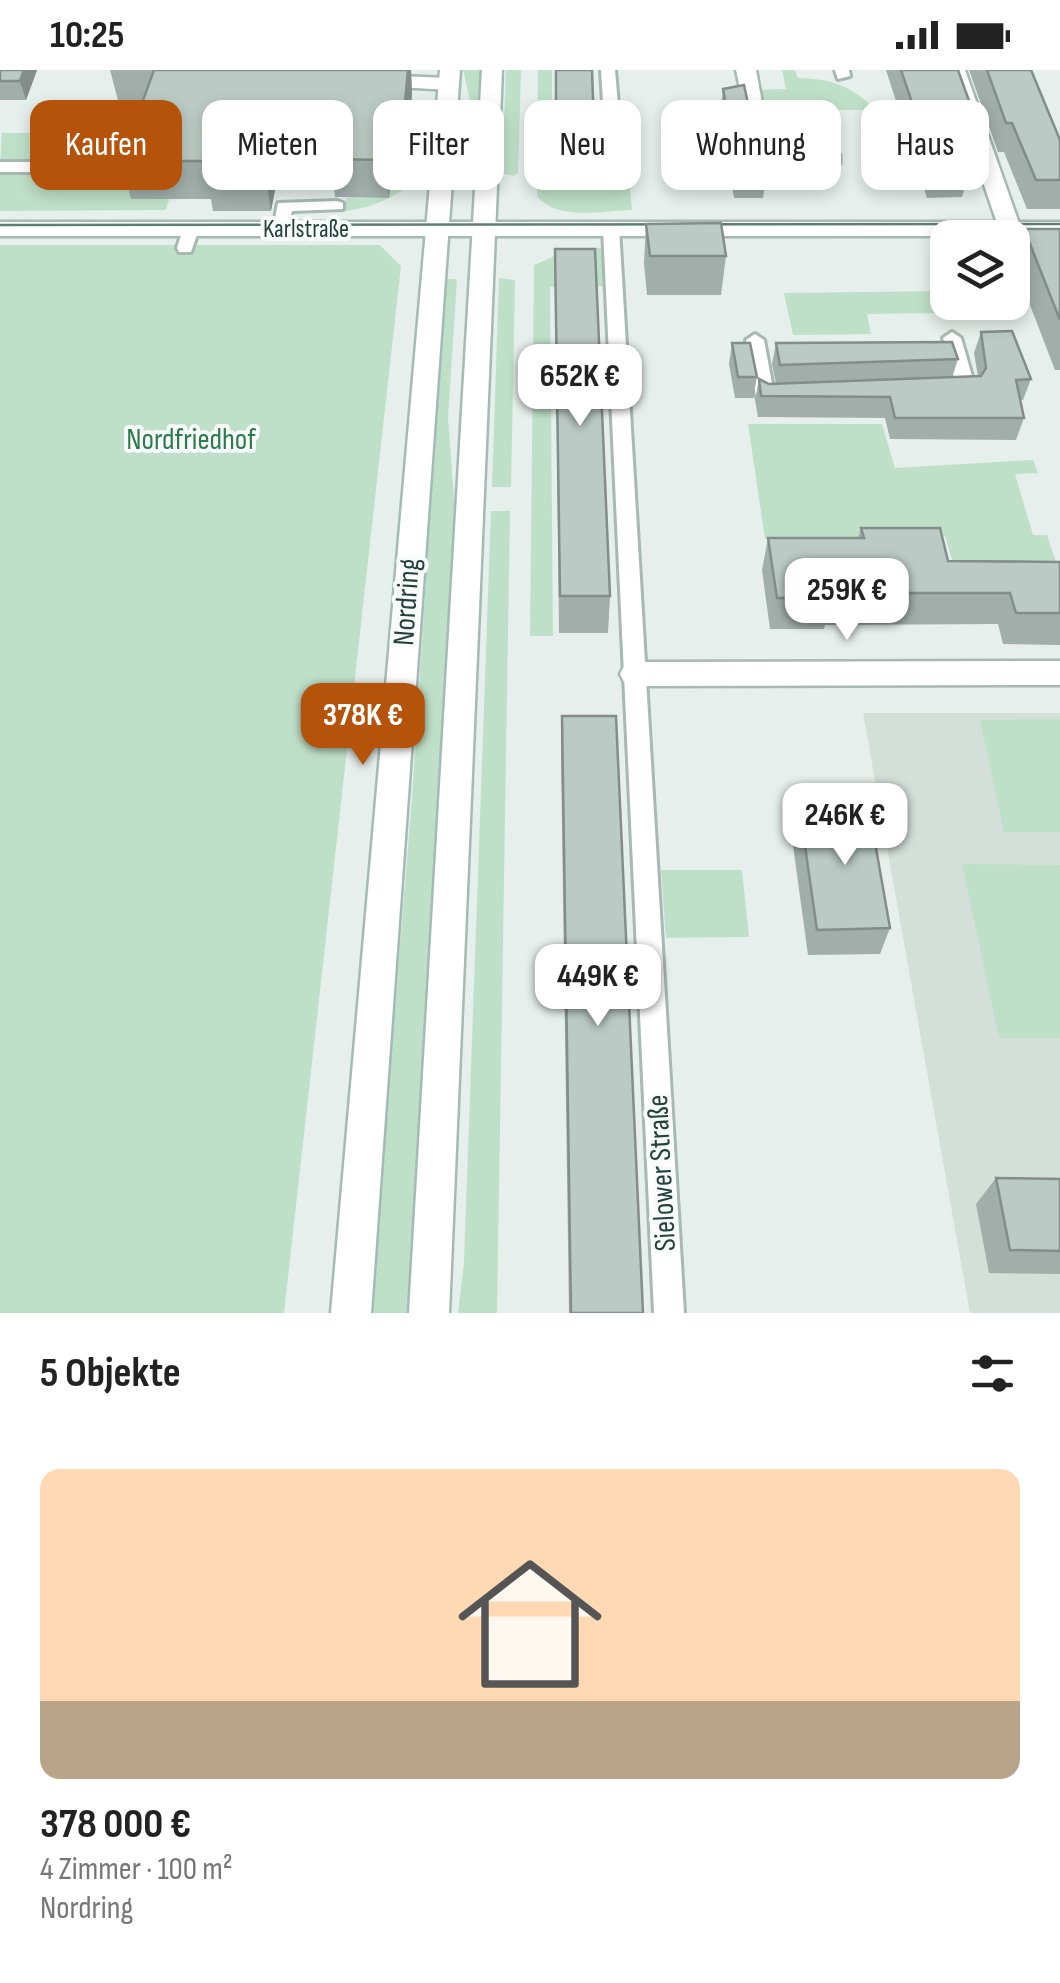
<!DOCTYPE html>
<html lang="de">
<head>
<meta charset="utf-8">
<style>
  body { margin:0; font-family:"Sofia Sans Condensed",sans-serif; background:#f2f2f2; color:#222; height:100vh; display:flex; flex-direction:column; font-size:38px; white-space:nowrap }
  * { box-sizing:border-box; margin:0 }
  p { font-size:32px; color:#767676 }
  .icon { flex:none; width:55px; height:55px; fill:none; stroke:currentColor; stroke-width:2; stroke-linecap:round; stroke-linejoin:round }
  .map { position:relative; height:1243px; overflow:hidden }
  .panel { display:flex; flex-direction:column; background:#fff; flex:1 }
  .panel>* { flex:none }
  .guide { position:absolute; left:30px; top:30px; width:1000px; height:90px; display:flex; gap:20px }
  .buttons { position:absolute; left:930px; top:150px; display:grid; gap:20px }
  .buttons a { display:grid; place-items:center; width:100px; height:100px; border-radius:20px; background:#fff; box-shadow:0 5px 15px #0003; font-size:50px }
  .price { position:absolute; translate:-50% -85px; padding:0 22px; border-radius:20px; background:#fff; color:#222; font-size:32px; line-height:65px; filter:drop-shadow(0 2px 5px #0008) }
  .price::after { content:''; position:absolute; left:50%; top:60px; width:30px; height:22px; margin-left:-15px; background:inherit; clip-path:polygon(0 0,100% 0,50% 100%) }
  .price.active { background:#b45309; color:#fff }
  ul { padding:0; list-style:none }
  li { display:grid; align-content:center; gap:20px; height:530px; padding:0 40px }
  li span { display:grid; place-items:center; height:310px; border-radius:20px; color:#555 }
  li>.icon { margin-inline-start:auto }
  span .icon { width:180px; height:180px; fill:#fffc; stroke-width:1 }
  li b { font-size:42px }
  h2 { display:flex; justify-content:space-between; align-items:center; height:120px; padding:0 40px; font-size:42px }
  .chip { padding:0 35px; border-radius:20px; background:#fff; box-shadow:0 5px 15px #0003; font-size:35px; line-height:90px }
  .chip.active { background:#b45309; color:#fff }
  .status { display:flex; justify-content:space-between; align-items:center; height:70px; padding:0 50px; background:#fff; direction:ltr }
  .status svg { height:28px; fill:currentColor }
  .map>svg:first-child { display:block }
  .built { fill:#d4dfda }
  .green { fill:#bfe0c8 }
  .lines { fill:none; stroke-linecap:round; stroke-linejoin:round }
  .service-casing { stroke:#a8b8b2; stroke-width:6 }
  .minor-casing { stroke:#a8b8b2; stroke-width:5 }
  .tertiary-casing { stroke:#a8b8b2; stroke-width:5 }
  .secondary-casing { stroke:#a4bbb3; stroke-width:5 }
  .service { fill:#fff; fill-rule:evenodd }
  .minor { fill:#fff; fill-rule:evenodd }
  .tertiary { fill:#fff; fill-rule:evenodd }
  .secondary { fill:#fff; fill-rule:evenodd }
  .tram { stroke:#5f7d75; stroke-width:2.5 }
  .wall { fill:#a1aea9 }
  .shaded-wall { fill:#838d89 }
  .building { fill:#bbcac4; stroke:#838d89; stroke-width:2.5 }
  .labels { text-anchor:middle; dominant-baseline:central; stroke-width:8; stroke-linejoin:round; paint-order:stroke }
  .far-street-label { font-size:25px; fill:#24423a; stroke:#f7fbf9 }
  .park-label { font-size:30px; fill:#2d7a4b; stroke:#f7fbf9 }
  .street-label { font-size:30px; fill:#24423a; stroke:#f7fbf9 }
</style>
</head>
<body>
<div class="status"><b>10:25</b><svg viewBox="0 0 49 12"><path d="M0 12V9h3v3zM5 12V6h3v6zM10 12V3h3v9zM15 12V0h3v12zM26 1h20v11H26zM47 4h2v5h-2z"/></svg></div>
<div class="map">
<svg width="1060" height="1243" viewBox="0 0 1060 1243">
  <rect width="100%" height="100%" fill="#e6efeb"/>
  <path class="built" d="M 863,643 L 1060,643 L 1060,1243 L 970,1243 Z"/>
  <path class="green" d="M 463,0 L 481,0 L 475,107 L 467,107 L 470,30 Z
    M 506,0 L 521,0 L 518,103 L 513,106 L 502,103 Z
    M 538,0 L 552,0 L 552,97 L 603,98 L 604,86 L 627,86 L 632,140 C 602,141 557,151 537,126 Z
    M 782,0 L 795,0 L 798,8 C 832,9 852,16 876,40 L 808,40 L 810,56 L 781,57 L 785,76 L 777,80 L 766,76 L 756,20 L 786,19 Z
    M 2,63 L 104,63 L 94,93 L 0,94 Z
    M 188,64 L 166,140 L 0,141 L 0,102 L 140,102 Z
    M 393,89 L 406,92 L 403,120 C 363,145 341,141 296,142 L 345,139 L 346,128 L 389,128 Z
    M 0,175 L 380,175 L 401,196 L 284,1243 L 0,1243 Z
    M 573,178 L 606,178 L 608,216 L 550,217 L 553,566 L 530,566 L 534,195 Z
    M 499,208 L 515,210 L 511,417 L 492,417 Z
    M 445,209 L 457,209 L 448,348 L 456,454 L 409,1243 L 370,1243 L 412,728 Z
    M 943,221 L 951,243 L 867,244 L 871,264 L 793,265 L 784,223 Z
    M 748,354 L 882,354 L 895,398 L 1033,390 L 1038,403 L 1015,404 L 1033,465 L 1047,465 L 1058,498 L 955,500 L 945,466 L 765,469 Z
    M 491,441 L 510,441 L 497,1243 L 458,1243 L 464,1193 Z
    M 1060,649 L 1060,762 L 1004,762 L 980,650 Z
    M 962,794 L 1060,795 L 1060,968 L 999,968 Z
    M 661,800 L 742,800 L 749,867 L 666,868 Z"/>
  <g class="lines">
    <g class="service-casing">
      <path id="service" d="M 601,0 L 615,0 L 622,81 L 614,86 L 606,81 Z
        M 835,0 L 849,0 L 850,6 L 838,9 Z
        M 129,70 L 143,73 L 135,97 L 127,102 L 0,102 L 0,92 L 121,92 Z
        M 337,131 L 343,133 L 343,139 L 292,141 L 287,163 L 281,164 L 273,159 L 278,133 Z
        M 611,153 L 619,158 L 684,1243 L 654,1243 L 603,158 Z
        M 191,154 L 199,159 L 191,182 L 179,182 L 177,178 L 183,159 Z
        M 952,262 L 961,268 L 976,320 L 974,324 L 952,327 L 943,321 L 956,315 L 943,268 Z
        M 755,264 L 764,270 L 773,319 L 787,321 L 787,329 L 765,332 L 756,326 L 746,270 Z"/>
    </g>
    <g class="minor-casing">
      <path id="minor" d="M 736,0 L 756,0 L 771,82 L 833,83 L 840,85 L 840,93 L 755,92 Z
        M 945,0 L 965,0 L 1021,159 L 1018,164 L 1010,166 L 999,159 Z
        M 372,5 L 449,8 L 459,14 L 449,20 L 365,15 L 365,7 Z
        M 1060,591 L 1060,615 L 635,616 L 624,612 L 620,604 L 624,596 L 635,592 Z"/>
    </g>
    <g class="tertiary-casing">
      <path id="tertiary" d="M 0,152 L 1060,152 L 1060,166 L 0,166 Z"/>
    </g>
    <g class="secondary-casing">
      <path id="secondary" d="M 440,0 L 460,0 L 371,1243 L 331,1243 Z
        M 482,0 L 502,0 L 449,1243 L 409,1243 Z"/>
    </g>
    <use href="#service" class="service"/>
    <use href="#minor" class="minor"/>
    <use href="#tertiary" class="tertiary"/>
    <use href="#secondary" class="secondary"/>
    <path class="tram" d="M 0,155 L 1060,154"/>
  </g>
  <path class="wall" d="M 0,0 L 37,0 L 26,30 L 0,30 Z
    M 110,0 L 411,0 L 412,23 L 408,70 L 395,70 L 389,128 L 335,127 L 331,89 L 332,73 L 284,73 L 271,141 L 213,141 L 211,129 L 131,129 L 121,91 L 142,34 L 119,34 Z
    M 555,0 L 592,0 L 594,57 L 592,96 L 556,96 Z
    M 886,0 L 958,0 L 977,53 L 969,82 L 964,82 L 970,98 L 962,127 L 927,128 Z
    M 969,0 L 1031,0 L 1060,70 L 1060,139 L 1027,139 L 1004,82 L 998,82 Z
    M 723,19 L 755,66 L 767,101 L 763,128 L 734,128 L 720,46 Z
    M 646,154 L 726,186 L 721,225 L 647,225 L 644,193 Z
    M 1024,159 L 1060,159 L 1060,300 L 1055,300 L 1013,191 Z
    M 555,179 L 610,526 L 608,563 L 559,563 Z
    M 981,262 L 1031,309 L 1023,330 L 1020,330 L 1024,348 L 1016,370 L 890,369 L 885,348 L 758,347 L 755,330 L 759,309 L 769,314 L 776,314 L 772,294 L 776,273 L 958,289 L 952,308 L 978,307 L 974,283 Z
    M 732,273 L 757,307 L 753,328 L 735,328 L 729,294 Z
    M 861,458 L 948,491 L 1060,492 L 1060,575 L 1003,574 L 998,554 L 825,555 L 824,559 L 770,559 L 762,500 L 768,468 L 858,468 Z
    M 562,646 L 643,1243 L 569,1243 L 561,682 Z
    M 800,741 L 888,747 L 875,776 L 890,858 L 880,884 L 808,885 L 792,768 Z
    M 996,1108 L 1060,1109 L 1060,1204 L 989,1203 L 976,1134 Z"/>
  <path class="shaded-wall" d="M 24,0 L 37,0 L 26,30 L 20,11 Z
    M 408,0 L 411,0 L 412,23 L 408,70 L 405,32 Z
    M 392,32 L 395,70 L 389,128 L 386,90 Z
    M 278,36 L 284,73 L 271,141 L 265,103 Z
    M 888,747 L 878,774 L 863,788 L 873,761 Z"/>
  <path class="building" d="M 0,0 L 24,0 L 20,11 L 0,11 Z
    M 154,0 L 408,0 L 405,32 L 392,32 L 386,90 L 331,89 L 336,35 L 278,36 L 265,103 L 206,103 L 209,91 L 121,91 Z
    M 556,0 L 592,0 L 594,57 L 556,57 Z
    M 901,0 L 958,0 L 977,53 L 954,53 L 970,98 L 934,98 Z
    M 987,0 L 1031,0 L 1060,70 L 1060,110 L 1036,110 L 1012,53 L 1006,53 Z
    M 744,15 L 755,66 L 760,69 L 767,101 L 738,101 L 723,19 Z
    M 721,153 L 726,186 L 650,186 L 646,154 Z
    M 1024,159 L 1060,159 L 1060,250 Z
    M 555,179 L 595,179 L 610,526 L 560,526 Z
    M 1012,261 L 1031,309 L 1016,310 L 1024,348 L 895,348 L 890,327 L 761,326 L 759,309 L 769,314 L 981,306 L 986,298 L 981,262 Z
    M 952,272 L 958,289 L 780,295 L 776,273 Z
    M 732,273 L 750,273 L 757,307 L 738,307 Z
    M 861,458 L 940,458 L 948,491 L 1060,492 L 1060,543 L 1016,543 L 1010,523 L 831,523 L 832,528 L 777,528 L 768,468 L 864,468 Z
    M 562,646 L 616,646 L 643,1243 L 571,1243 Z
    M 868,732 L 888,747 L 873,761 L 890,858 L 817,860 L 800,741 L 848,740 L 854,734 Z
    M 996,1108 L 1060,1109 L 1060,1181 L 1010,1180 Z"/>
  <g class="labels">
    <g class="far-street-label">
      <text x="306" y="159">Karlstraße</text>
    </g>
    <g class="park-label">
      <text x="191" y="370">Nordfriedhof</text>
    </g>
    <g class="street-label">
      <text transform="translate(407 532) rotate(-86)">Nordring</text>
      <text transform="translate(662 1103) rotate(-93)">Sielower Straße</text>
    </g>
  </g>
</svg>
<div class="buttons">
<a><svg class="icon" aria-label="layers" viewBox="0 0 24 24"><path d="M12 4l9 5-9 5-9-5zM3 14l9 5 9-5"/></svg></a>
</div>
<b class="price" style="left:580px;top:359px">652K €</b>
<b class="price" style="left:847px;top:573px">259K €</b>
<b class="price active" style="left:363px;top:698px">378K €</b>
<b class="price" style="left:845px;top:798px">246K €</b>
<b class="price" style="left:598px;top:959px">449K €</b>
<div class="guide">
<a class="chip active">Kaufen</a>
<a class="chip">Mieten</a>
<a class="chip">Filter</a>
<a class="chip">Neu</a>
<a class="chip">Wohnung</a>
<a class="chip">Haus</a>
</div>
</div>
<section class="panel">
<h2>5 Objekte<svg class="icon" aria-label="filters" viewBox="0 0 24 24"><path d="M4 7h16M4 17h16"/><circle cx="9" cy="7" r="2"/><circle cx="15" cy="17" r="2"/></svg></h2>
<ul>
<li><span style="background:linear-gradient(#ffd9b3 75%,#b9a48a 0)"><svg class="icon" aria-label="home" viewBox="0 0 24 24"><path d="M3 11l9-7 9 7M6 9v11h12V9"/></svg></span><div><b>378 000 €</b><p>4 Zimmer · 100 m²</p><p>Nordring</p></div></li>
</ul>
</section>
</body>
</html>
